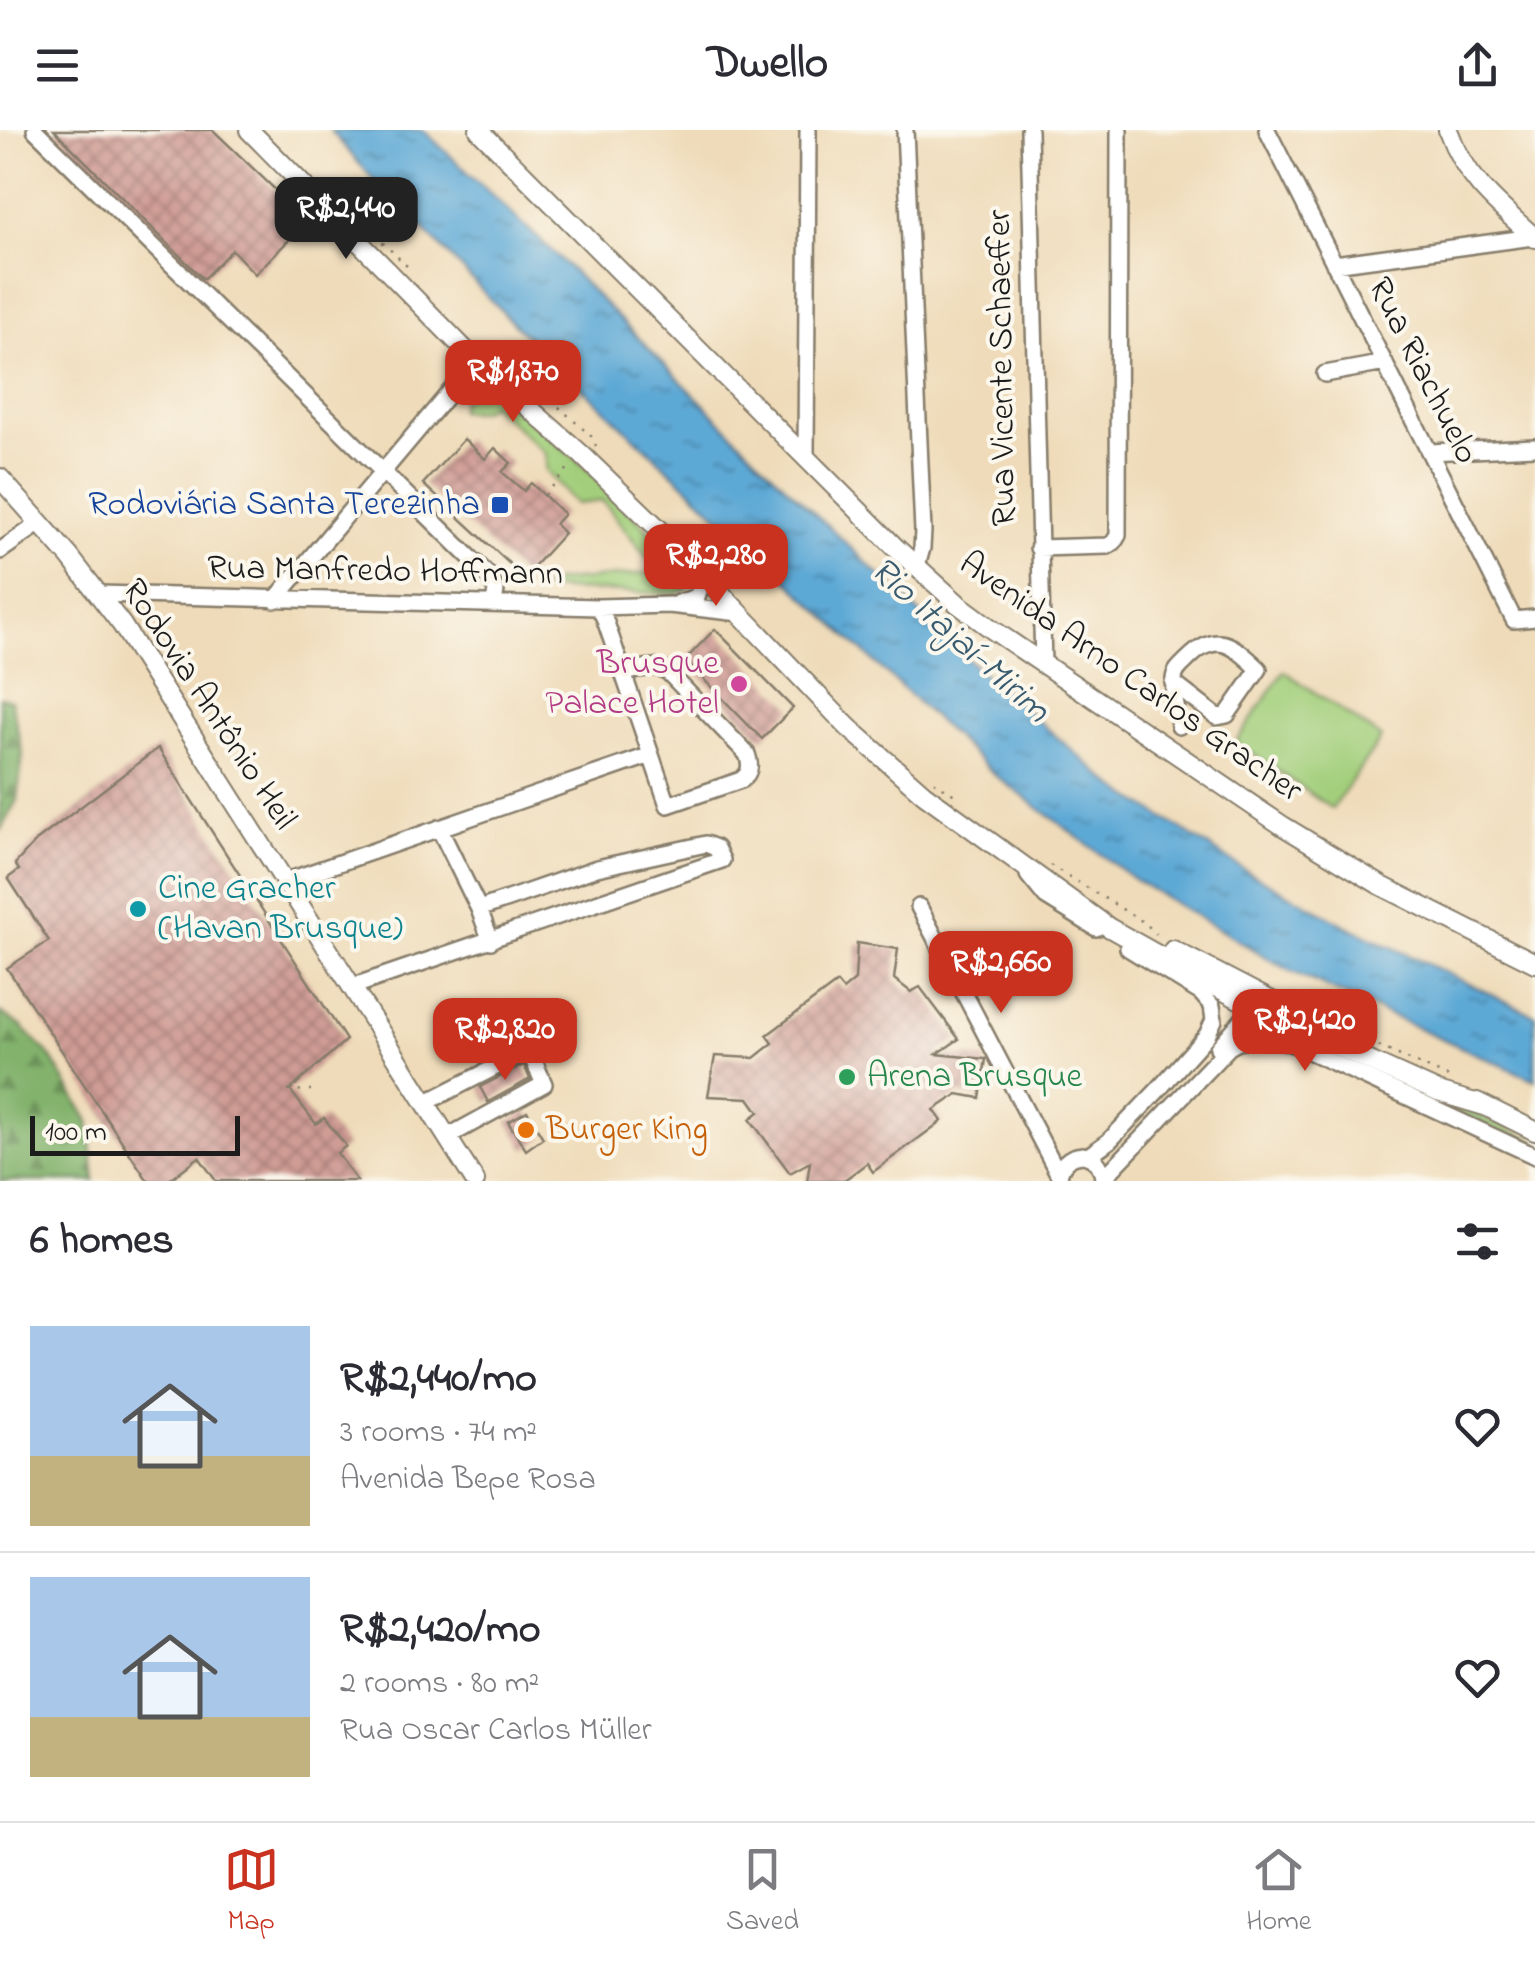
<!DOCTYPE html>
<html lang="en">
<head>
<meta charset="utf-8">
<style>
  body { margin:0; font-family:"Indie Flower",sans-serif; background:#f2f2f3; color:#2b2b33; height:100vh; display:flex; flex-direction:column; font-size:38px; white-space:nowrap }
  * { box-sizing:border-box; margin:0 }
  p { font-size:32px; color:#7c7c81 }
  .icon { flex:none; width:55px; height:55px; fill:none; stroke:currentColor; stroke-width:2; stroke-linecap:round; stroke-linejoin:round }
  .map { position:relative; height:1051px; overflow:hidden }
  .sheet { display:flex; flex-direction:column; background:#fff; flex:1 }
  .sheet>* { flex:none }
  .scale { position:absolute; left:30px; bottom:25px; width:210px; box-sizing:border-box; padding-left:10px; border:5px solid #1c1c1c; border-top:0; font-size:28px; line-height:35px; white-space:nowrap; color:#1c1c1c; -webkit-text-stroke:8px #fbf7ec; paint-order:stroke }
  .price { position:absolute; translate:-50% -85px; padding:0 22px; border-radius:20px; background:#c8321e; color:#fff; font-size:32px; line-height:65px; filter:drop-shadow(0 2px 5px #0008) }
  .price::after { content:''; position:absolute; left:50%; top:60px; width:30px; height:22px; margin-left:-15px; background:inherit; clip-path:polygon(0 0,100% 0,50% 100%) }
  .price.on { background:#222; color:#fff }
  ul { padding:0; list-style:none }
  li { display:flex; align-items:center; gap:30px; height:250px; padding:0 30px }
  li+li { border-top:2px solid #e1e1e2 }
  li span { display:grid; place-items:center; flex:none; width:280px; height:200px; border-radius:0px; color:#555 }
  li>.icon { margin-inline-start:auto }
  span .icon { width:120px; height:120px; fill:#fffc; stroke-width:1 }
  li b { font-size:42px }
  h2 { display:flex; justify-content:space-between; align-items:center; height:120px; padding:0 30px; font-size:42px }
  header { display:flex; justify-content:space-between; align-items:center; height:130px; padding:0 30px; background:#fff; font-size:45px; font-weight:800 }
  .tab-bar { display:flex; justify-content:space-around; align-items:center; height:140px; border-top:2px solid #e1e1e2; background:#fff; font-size:28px; color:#7c7c81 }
  .tab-bar a { display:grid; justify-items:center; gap:5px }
  .tab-bar .on { color:#c8321e }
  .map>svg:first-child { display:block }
  .green { fill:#a3cf7c; stroke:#60764c; stroke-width:2.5 }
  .forest { fill:url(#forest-firs); stroke:#4f6744; stroke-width:2.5 }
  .water { fill:url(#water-ripples); stroke:#3c6279; stroke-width:2.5 }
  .building { fill:url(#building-cross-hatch) }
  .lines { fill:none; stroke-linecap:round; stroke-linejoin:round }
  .minor-casing { stroke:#867c6a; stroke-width:20 }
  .major-casing { stroke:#867c6a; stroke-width:22 }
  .path { stroke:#867c6a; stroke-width:2.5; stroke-dasharray:2.5 8; stroke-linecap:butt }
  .minor { stroke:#fff; stroke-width:15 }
  .major { stroke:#fff; stroke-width:18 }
  .transit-dot { fill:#1a4fb4; stroke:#fbf7ec; stroke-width:4 }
  .hotel-dot { fill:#d1479c; stroke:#fbf7ec; stroke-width:4 }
  .culture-dot { fill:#0f9aa8; stroke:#fbf7ec; stroke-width:4 }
  .leisure-dot { fill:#2e9e5b; stroke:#fbf7ec; stroke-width:4 }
  .food-dot { fill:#e8710a; stroke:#fbf7ec; stroke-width:4 }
  .labels { text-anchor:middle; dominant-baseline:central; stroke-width:8; stroke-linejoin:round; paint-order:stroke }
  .street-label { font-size:35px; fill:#1c1c1c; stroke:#fbf7ec }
  .transit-label { font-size:35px; fill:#164399; stroke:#fbf7ec; text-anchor:end }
  .hotel-label { font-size:35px; fill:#b23c85; stroke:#fbf7ec; text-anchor:end }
  .culture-label { font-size:35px; fill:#0d838f; stroke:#fbf7ec; text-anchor:start }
  .leisure-label { font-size:35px; fill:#27864d; stroke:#fbf7ec; text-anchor:start }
  .food-label { font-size:35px; fill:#c56008; stroke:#fbf7ec; text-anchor:start }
  .water-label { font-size:38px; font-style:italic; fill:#395b70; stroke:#fbf7ec }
</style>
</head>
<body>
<header><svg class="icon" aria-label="menu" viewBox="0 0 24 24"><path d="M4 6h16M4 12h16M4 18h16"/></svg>Dwello<svg class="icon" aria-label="share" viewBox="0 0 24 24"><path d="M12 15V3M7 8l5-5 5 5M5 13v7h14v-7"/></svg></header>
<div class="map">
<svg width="1535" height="1051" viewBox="0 0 1535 1051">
  <defs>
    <pattern id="forest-firs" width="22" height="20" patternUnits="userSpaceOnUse" patternTransform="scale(2.5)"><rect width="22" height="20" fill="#82b26c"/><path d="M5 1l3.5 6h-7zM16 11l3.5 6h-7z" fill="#6a9058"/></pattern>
    <pattern id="water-ripples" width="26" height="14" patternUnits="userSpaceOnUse" patternTransform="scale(2.5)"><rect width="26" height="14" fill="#5da9d6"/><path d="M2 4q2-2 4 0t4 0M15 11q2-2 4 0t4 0" fill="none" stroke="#4c89ad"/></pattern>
    <pattern id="building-cross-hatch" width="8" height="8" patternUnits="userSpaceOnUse" patternTransform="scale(2.5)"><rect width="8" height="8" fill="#d09d95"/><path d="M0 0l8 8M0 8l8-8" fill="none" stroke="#a87f79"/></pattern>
  </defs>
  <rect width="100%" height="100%" fill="#fbf7ec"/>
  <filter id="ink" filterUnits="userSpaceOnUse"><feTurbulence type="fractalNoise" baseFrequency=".01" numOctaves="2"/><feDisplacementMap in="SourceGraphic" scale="20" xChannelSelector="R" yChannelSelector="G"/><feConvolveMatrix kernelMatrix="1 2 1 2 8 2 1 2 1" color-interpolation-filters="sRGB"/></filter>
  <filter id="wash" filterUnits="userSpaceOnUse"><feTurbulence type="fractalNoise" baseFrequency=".0048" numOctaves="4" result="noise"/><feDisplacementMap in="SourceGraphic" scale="40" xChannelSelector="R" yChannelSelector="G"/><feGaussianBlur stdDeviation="2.25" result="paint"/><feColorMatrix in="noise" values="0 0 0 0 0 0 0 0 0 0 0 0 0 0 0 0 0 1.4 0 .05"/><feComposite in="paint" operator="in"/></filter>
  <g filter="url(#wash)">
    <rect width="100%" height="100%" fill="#efdbb9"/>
    <path class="green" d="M 479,260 L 498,262 L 509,270 L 597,348 L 684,436 L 691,452 L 685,460 L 675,464 L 541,459 L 555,452 L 658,442 L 603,371 L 576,374 L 546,340 L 546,324 L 491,274 C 481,283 472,282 459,280 L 462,270 Z
      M 1284,541 L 1381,608 L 1332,679 L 1236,612 Z
      M 1255,882 L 1535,1011 L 1535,1019 L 1275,899 L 1257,894 L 1241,899 Z"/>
    <path class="forest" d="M 0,567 L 11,570 L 23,624 L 17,670 L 0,701 Z
      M 0,882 L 21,896 L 51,927 L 89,991 L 95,1051 L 0,1051 Z"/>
    <path class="water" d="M 330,0 L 423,0 L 559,128 L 763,334 L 978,539 L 1115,657 L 1245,740 L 1347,796 L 1535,885 L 1535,950 L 1290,841 L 1135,750 L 996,646 L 516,196 L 413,88 L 377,54 Z"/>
    <g id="blocks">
      <path class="building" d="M 54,0 L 213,0 L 308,91 L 255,144 L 232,120 L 203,149 Z
        M 464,309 L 485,329 L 495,318 L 511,333 L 502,342 L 524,361 L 531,353 L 564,384 L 555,394 L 564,403 L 524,447 L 423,354 Z
        M 715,499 L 793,578 L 762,609 L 685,530 Z
        M 158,618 L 346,910 L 290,960 L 316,994 L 324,988 L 346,1016 L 337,1023 L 357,1051 L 216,1051 L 199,1027 L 168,1051 L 148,1051 L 7,838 L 49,811 L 8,748 L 19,740 L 15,734 L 36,711 Z
        M 857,813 L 898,819 L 894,849 L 911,862 L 920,857 L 959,909 L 937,924 L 986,929 L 980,968 L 958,964 L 934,980 L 942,991 L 873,1042 L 867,1033 L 843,1051 L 807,1051 L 810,1032 L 790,1043 L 750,989 L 759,982 L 749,968 L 708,966 L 715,926 L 754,928 L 773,913 L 767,905 L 837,853 L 843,860 L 855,850 Z
        M 524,935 L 530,949 L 488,972 L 480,957 Z
        M 527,981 L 543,1008 L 526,1020 L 508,992 Z"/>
    </g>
  </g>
  <g filter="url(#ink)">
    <use href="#blocks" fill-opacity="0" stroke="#867c6a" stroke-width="2.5"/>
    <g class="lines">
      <g class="minor-casing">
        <path id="minor" d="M 35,0 L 487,444 L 496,460 L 494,474
          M 905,0 L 923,401 L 922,418 L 917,436
          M 1029,0 L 1043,534
          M 1267,0 L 1514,490 L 1535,488
          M 1334,134 L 1533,107
          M 1325,244 L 1385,233
          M 1430,322 L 1535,317
          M 806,327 L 808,0
          M 1038,418 L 1108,416 L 1114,412 L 1118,405 L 1119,0
          M 0,421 L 40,393
          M 99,464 L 598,477 L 669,475 L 740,483
          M 275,470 L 476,231
          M 678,473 L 697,467 L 700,458 L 697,438
          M 598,477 L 604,487 L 668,675 L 741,650 C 751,643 751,635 747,624 L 668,542 C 652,533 640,539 623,544
          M 1173,553 L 1217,587 L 1227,585 L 1259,539 C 1233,515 1217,499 1187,530 C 1181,536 1175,540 1174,549 C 1172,563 1178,582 1179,596
          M 439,698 L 479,779 L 491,811
          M 1028,745 L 1046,767 L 1096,798
          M 284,752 L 651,625
          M 919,777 L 1059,1045
          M 351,857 L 722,730 L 716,718 L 706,714 L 597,738 L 479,779
          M 1218,918 L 1244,888 L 1250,875
          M 425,973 L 529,920 L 544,954 L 447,1007
          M 1088,1026 L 1109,1011 L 1158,960 L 1207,905 L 1214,890 L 1212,876 L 1201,863 L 1128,818
          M 1103,1049 L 1229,917 C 1252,903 1272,908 1296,915 L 1535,1026
          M 1059,1050 C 1059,1035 1068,1026 1083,1025 C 1097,1028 1103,1038 1103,1051"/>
      </g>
      <g class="major-casing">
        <path id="major" d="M 249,0 L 476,231 L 581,324 L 666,406 L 848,597 L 924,664 L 1108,797 L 1183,839 L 1250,875 L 1378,935 L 1438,962 L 1485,976
          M 479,0 L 896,418 L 958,474 L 993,500 L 1283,696 L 1380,755 L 1535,833
          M 1448,0 C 1465,49 1498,75 1535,108
          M 0,348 L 69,426 L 122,495 L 475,1051
          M 1173,820 L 1297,884
          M 1477,972 L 1535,1001"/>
      </g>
      <path class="path" d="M 375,105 L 409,138
        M 517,246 L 532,253 L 591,306 L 596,316
        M 545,365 L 571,335
        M 934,651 L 956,666
        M 1050,735 L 1145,793 L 1156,804
        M 1369,912 L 1448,947
        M 288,961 L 311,960"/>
      <use href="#minor" class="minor"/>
      <use href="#major" class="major"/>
    </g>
  </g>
  <rect class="transit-dot" x="490" y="365" width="20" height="20" rx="5"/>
  <circle class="hotel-dot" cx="739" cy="554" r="10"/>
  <circle class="culture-dot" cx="138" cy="779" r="10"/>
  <circle class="leisure-dot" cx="847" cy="947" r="10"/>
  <circle class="food-dot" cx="526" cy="1000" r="10"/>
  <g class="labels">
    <g class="street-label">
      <text transform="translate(1003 238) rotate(-91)">Rua Vicente Schaeffer</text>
      <text transform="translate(1422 241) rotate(63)">Rua Riachuelo</text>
      <text transform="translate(385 442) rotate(1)">Rua Manfredo Hoffmann</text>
      <text transform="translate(1130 548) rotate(35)">Avenida Arno Carlos Gracher</text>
      <text transform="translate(208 575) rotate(57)">Rodovia Antônio Heil</text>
    </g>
    <g class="transit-label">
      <text x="480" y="375">Rodoviária Santa Terezinha</text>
    </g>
    <g class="hotel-label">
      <text x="719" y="534">Brusque<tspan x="719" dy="40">Palace Hotel</tspan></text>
    </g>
    <g class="culture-label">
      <text x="158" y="759">Cine Gracher<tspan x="158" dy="40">(Havan Brusque)</tspan></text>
    </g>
    <g class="leisure-label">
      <text x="867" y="947">Arena Brusque</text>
    </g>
    <g class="food-label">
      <text x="546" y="1000">Burger King</text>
    </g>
    <g class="water-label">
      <text transform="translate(959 511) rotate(42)">Rio Itajaí-Mirim</text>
    </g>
  </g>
</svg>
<div class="scale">100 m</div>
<b class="price on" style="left:346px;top:132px">R$2,440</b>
<b class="price" style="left:513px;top:295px">R$1,870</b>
<b class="price" style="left:716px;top:479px">R$2,280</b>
<b class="price" style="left:1001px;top:886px">R$2,660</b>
<b class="price" style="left:1305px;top:944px">R$2,420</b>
<b class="price" style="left:505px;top:953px">R$2,820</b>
</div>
<section class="sheet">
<h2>6 homes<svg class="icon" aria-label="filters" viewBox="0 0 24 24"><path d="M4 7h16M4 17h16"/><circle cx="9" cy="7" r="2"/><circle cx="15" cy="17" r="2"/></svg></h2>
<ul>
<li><span style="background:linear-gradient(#a9c7e8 65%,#c2b280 0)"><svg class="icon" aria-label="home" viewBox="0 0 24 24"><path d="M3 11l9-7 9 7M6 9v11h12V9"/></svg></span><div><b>R$2,440/mo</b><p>3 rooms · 74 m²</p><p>Avenida Bepe Rosa</p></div><svg class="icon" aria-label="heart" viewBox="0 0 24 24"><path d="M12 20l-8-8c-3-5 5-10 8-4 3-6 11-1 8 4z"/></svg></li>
<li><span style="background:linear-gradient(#a9c7e8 70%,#c2b280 0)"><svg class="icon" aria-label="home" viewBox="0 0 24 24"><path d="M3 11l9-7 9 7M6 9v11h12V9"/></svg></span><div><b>R$2,420/mo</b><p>2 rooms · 80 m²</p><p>Rua Oscar Carlos Müller</p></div><svg class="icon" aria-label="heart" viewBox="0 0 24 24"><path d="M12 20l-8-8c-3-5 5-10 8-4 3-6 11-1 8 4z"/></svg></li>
</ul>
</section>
<nav class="tab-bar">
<a class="on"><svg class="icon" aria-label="map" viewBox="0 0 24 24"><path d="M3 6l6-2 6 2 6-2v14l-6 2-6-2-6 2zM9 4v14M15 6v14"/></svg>Map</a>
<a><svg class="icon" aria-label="saved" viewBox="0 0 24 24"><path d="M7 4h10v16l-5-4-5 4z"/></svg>Saved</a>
<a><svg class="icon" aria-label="home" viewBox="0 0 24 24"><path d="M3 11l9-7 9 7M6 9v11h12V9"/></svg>Home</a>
</nav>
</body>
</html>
